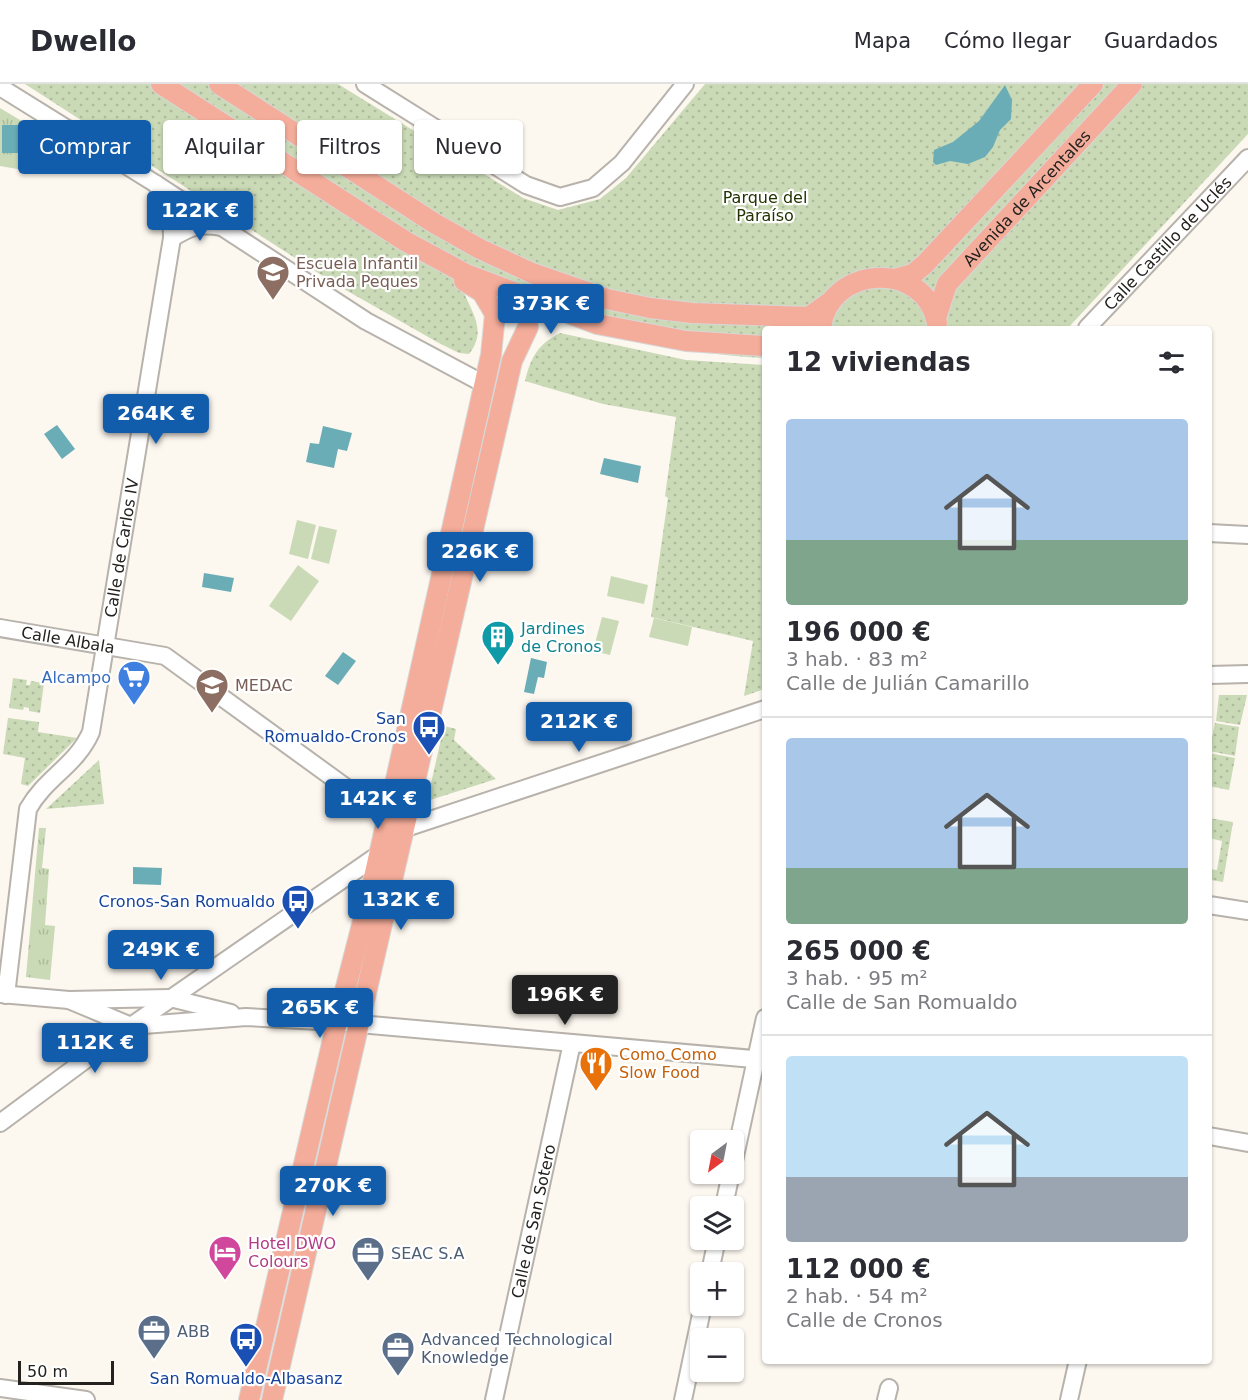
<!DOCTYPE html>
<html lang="es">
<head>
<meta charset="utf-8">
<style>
  body { margin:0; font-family:"DejaVu Sans",sans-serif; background:#f2f2f3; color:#2b2b33; height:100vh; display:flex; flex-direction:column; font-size:22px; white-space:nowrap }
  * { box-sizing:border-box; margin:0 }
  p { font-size:20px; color:#7c7c81 }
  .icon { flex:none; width:33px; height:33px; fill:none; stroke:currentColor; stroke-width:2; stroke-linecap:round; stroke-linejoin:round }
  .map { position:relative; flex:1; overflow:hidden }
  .side { position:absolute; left:762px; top:242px; width:450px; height:1038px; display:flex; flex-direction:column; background:#fff; border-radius:6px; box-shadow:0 2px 4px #0004 }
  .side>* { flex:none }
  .hud { position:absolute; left:18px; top:36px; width:570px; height:54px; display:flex; gap:12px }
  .needle { width:39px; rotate:212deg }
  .controls { position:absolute; left:690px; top:1046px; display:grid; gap:12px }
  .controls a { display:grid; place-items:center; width:54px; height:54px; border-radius:6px; background:#fff; box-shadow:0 2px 4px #0004; font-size:30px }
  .scale { position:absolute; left:18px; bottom:15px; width:96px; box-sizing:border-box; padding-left:6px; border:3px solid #23221f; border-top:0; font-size:16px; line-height:21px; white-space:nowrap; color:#23221f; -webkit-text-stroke:4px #fff; paint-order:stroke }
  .price { position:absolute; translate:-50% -51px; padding:0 14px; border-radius:6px; background:#115cab; color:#fff; font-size:20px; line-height:39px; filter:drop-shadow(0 2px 3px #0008) }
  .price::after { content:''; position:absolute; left:50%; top:36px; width:18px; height:14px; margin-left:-9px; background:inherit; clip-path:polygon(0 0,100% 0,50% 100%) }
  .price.active { background:#222; color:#fff }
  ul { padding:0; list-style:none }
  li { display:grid; align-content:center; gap:12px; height:318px; padding:0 24px }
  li+li { border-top:2px solid #e1e1e2 }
  li span { display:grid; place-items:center; height:186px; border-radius:6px; color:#555 }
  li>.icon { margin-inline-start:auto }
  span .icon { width:108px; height:108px; fill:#fffc; stroke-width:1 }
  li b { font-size:26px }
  h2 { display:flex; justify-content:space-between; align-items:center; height:72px; padding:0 24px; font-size:26px }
  .chip { padding:0 21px; border-radius:6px; background:#fff; box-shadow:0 2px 4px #0004; font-size:21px; line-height:54px }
  .chip.active { background:#115cab; color:#fff }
  header { display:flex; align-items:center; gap:36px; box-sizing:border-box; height:84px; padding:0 30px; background:#fff; border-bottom:2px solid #e1e1e2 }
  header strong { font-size:28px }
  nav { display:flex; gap:33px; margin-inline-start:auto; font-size:21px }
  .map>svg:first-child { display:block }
  .grass { fill:url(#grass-tufts) }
  .park { fill:url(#park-dots) }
  .pitch { fill:#cadab6 }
  .water { fill:#6aadb7 }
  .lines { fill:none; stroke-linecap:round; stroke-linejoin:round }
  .minor-casing { stroke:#b7b2ab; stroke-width:20 }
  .major-casing { stroke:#d7d7d7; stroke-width:22 }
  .minor { stroke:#fff; stroke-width:16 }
  .major { stroke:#f5ad9b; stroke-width:20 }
  .labels { text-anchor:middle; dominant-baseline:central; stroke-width:4.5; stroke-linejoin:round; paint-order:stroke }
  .park-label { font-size:16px; fill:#233400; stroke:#fff }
  .street-label { font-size:16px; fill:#23221f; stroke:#fff }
  .education-label { font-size:16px; fill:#785e54; stroke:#fff; text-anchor:start }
  .culture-label { font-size:16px; fill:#0d838f; stroke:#fff; text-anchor:start }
  .shop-label { font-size:16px; fill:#366cbe; stroke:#fff; text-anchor:end }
  .transit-label { font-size:16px; fill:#164399; stroke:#fff; text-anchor:end }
  .food-label { font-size:16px; fill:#c56008; stroke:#fff; text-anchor:start }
  .hotel-label { font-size:16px; fill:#b23c85; stroke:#fff; text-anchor:start }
  .service-label { font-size:16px; fill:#4e5e75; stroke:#fff; text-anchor:start }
</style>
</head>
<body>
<header>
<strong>Dwello</strong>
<nav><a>Mapa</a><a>Cómo llegar</a><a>Guardados</a></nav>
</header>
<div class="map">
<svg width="1248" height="1316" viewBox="0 0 1248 1316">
  <defs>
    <pattern id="grass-tufts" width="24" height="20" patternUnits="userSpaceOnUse" patternTransform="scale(1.5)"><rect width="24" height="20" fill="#cadab6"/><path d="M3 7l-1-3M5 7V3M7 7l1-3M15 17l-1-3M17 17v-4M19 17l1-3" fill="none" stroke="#adbb9c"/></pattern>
    <pattern id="park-dots" width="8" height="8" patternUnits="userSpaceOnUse" patternTransform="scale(1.5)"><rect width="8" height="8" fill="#cadab6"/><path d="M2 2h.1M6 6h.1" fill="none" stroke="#adbb9c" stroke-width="1.8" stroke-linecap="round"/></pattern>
  </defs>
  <rect width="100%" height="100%" fill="#fcf7ef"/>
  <path class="grass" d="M 0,24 L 30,42 L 23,86 L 0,82 Z
    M 39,744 L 46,744 L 42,784 L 49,785 L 45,841 L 55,842 L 50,896 L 26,893 Z"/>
  <path class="park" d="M 25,0 L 338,0 L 523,114 L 558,126 L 600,115 L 626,94 L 705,0 L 1248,0 L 1248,50 L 1068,244 L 765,244 L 765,274 C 659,269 561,240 462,204 C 471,228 488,246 469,270 L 459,269 L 437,258 L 337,201 Z
    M 560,249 L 686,276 L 765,281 L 765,605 L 744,612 L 753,557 L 651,533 L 668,414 L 665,412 L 676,333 L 603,320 L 525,297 C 531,273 538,260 560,249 Z
    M 13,594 L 27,596 L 26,601 L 30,601 L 31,597 L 44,599 L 40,629 L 29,627 L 29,624 L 24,623 L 23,626 L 9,624 Z
    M 1219,611 L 1247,611 L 1240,641 L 1216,637 Z
    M 8,634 L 39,638 L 38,648 L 77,654 L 28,702 L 21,700 L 25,674 L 3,670 Z
    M 1215,639 L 1239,643 L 1235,672 L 1209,667 Z
    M 444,642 L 456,645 L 454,656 L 496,695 L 427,717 Z
    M 1209,669 L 1235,674 L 1229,706 L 1209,702 Z
    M 99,676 L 104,720 L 46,725 Z
    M 1209,734 L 1233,738 L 1223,798 L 1211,796 L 1209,802 L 1209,785 L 1217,786 L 1222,757 L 1209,754 Z"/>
  <path class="pitch" d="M 297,436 L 316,441 L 308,475 L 289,470 Z
    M 319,442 L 337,446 L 329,480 L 311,475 Z
    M 298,481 L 319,497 L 291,537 L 269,522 Z
    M 611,492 L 648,501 L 644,520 L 607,512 Z
    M 602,533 L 619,537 L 610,571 L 593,567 Z
    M 654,534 L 692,543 L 688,562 L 649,553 Z"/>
  <path class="water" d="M 1005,1 L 1012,16 L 1011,35 L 1000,46 L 993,63 L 985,73 L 968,80 L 950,77 L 936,81 L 933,78 L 934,66 L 953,58 L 979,37 Z
    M 2,41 L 19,41 L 19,69 L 2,69 Z
    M 57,341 L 75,365 L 62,375 L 44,350 Z
    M 323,342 L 352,349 L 347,367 L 338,365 L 334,384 L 306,378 L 310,359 L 319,360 Z
    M 604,374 L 641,382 L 638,399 L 600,390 Z
    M 204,489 L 234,494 L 231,508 L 202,503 Z
    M 343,568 L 356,577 L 338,601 L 325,592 Z
    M 531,574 L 547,578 L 544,594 L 538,593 L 534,610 L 524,608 Z
    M 133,783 L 162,784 L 161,801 L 133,800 Z"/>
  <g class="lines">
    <g class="minor-casing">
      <g id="minor">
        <path d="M 365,0 L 526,101 L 560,113 L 593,104 L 622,79 L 685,0"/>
        <path d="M 0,3 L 156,100 L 366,237 L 484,300"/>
        <path d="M 172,154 C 190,143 200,139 221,143"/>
        <path id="s1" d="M 1087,244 L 1248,74"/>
        <path d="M 1209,449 L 1248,451"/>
        <path id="s2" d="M 0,544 L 165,572 L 395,739"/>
        <path d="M 1209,591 L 1248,590"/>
        <path d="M 1209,821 L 1248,827"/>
        <path d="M 0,910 L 69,916 L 170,914 L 231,929"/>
        <path id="s3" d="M 6,911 L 28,725 C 46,693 76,682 91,648 L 172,154 C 172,132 169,118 156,100"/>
        <path d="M 69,916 L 131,942 L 246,933 L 337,938 L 765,976"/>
        <path d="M 0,1039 L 131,942 L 378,771 L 403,745 L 765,625"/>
        <path d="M 1209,1052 L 1248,1059"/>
        <path d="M 734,1077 L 765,934"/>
        <path d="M 724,1122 L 731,1089"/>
        <path d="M 710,1188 L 717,1155"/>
        <path d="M 0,1304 L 86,1316"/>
        <path id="s4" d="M 494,1316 L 572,959"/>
        <path d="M 683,1316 L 703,1221"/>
        <path d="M 886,1316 L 889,1304"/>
        <path d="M 1069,1316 L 1078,1276"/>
      </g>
    </g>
    <g class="major-casing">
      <g id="major">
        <path d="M 161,0 L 405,157 L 466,190 L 597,240 L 686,257 L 765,262"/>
        <path d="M 219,0 L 434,139 L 480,165 L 532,189 L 607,215 L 650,224 L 692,229 L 809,233 L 830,218"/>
        <path d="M 895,195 L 913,190 L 925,180 L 1093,0"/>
        <path d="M 464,197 L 482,208 L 495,230"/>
        <path id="s5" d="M 936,234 L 947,200 L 1132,0"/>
        <path d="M 821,244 C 828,181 925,175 937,239"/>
        <path d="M 249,1316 L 337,938 L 373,798 L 491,271 L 495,230"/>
        <path d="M 272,1316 L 512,277 L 528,243"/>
      </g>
    </g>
    <use href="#minor" class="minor"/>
    <use href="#major" class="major"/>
  </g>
  <defs>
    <g id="school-pin" transform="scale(1.725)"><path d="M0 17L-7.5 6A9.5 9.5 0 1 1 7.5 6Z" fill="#8d6e63" stroke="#fff"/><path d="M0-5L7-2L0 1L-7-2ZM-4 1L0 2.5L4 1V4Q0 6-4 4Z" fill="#fff"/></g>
    <g id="building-pin" transform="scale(1.725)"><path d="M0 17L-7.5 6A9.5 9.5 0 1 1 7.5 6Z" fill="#0f9aa8" stroke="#fff"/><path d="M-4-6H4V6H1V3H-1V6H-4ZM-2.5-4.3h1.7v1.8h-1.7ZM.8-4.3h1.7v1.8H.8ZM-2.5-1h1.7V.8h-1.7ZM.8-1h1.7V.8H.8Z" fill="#fff"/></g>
    <g id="supermarket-pin" transform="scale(1.725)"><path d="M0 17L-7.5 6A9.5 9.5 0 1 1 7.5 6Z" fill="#3f7fe0" stroke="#fff"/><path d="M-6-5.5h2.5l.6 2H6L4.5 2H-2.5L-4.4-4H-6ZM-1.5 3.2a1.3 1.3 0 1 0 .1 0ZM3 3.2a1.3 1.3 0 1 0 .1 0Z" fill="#fff"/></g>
    <g id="university-pin" transform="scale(1.725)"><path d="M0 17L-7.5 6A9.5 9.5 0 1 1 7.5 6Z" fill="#8d6e63" stroke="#fff"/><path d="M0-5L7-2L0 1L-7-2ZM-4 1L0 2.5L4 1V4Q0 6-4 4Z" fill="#fff"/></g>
    <g id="bus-pin" transform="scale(1.725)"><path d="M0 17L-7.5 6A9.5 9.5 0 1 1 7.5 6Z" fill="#1a4fb4" stroke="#fff"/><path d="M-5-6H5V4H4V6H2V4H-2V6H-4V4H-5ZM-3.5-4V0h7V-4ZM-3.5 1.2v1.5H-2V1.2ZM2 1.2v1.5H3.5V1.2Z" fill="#fff"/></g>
    <g id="restaurant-pin" transform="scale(1.725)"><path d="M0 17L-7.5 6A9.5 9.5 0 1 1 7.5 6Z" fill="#e8710a" stroke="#fff"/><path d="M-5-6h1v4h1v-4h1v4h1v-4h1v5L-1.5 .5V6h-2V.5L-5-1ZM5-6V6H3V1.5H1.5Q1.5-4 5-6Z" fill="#fff"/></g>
    <g id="hotel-pin" transform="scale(1.725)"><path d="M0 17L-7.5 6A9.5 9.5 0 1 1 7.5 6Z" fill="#d1479c" stroke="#fff"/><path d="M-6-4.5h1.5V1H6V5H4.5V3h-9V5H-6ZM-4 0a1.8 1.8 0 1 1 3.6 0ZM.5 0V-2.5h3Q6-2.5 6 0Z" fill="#fff"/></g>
    <g id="office-pin" transform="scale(1.725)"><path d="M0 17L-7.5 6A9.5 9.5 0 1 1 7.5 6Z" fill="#5c6f8a" stroke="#fff"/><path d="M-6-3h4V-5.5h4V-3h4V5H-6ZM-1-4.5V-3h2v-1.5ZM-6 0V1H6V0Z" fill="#fff"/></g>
  </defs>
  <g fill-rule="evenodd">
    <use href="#school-pin" x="273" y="188"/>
    <use href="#building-pin" x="498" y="553"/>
    <use href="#supermarket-pin" x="134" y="593"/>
    <use href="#university-pin" x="212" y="601"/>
    <use href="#bus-pin" x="429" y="643"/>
    <use href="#bus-pin" x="298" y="817"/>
    <use href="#restaurant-pin" x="596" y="979"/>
    <use href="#hotel-pin" x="225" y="1168"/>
    <use href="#office-pin" x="368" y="1169"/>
    <use href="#office-pin" x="154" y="1247"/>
    <use href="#bus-pin" x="246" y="1255"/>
    <use href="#office-pin" x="398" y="1264"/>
  </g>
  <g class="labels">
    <g class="park-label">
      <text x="765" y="113">Parque del<tspan x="765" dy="18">Paraíso</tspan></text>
    </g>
    <g class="street-label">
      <text stroke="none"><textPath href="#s5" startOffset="153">Avenida de Arcentales</textPath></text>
      <text stroke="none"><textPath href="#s1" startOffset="117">Calle Castillo de Uclés</textPath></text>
      <text stroke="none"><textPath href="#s3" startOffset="474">Calle de Carlos IV</textPath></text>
      <text stroke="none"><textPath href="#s2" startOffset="69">Calle Albala</textPath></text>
      <text stroke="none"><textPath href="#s4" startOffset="183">Calle de San Sotero</textPath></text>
    </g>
    <g class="education-label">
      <text x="296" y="179">Escuela Infantil<tspan x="296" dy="18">Privada Peques</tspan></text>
      <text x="235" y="601">MEDAC</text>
    </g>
    <g class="culture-label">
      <text x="521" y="544">Jardines<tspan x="521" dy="18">de Cronos</tspan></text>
    </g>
    <g class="shop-label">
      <text x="111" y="593">Alcampo</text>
    </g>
    <g class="transit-label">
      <text x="406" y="634">San<tspan x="406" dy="18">Romualdo-Cronos</tspan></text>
      <text x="275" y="817">Cronos-San Romualdo</text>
      <text x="246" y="1294" text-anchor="middle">San Romualdo-Albasanz</text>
    </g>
    <g class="food-label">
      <text x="619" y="970">Como Como<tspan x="619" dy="18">Slow Food</tspan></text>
    </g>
    <g class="hotel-label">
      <text x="248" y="1159">Hotel DWO<tspan x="248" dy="18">Colours</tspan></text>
    </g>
    <g class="service-label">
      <text x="391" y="1169">SEAC S.A</text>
      <text x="177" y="1247">ABB</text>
      <text x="421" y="1255">Advanced Technological<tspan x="421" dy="18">Knowledge</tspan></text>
    </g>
  </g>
</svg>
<div class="controls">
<a><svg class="needle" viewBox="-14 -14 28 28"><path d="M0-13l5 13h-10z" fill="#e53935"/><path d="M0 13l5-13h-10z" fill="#7c7c81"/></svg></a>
<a><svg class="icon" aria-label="layers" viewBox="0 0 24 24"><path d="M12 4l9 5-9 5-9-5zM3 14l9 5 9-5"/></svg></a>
<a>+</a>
<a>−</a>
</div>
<div class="scale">50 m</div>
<b class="price" style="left:200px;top:158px">122K €</b>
<b class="price" style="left:551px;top:251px">373K €</b>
<b class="price" style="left:156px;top:361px">264K €</b>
<b class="price" style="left:480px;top:499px">226K €</b>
<b class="price" style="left:579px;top:669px">212K €</b>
<b class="price" style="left:378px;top:746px">142K €</b>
<b class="price" style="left:401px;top:847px">132K €</b>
<b class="price" style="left:161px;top:897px">249K €</b>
<b class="price active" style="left:565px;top:942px">196K €</b>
<b class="price" style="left:320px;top:955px">265K €</b>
<b class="price" style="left:95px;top:990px">112K €</b>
<b class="price" style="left:333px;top:1133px">270K €</b>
<div class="hud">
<a class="chip active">Comprar</a>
<a class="chip">Alquilar</a>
<a class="chip">Filtros</a>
<a class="chip">Nuevo</a>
</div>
<section class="side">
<h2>12 viviendas<svg class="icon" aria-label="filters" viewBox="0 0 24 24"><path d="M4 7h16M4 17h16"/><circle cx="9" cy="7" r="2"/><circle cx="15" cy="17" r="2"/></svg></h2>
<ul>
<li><span style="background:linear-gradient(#a9c7e8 65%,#7fa58c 0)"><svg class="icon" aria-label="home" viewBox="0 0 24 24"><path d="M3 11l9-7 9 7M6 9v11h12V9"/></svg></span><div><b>196 000 €</b><p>3 hab. · 83 m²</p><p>Calle de Julián Camarillo</p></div></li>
<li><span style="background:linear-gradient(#a9c7e8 70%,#7fa58c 0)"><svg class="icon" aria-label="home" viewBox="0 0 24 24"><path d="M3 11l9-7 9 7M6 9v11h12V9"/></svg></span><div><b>265 000 €</b><p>3 hab. · 95 m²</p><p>Calle de San Romualdo</p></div></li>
<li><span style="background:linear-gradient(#bfe0f5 65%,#9aa5b1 0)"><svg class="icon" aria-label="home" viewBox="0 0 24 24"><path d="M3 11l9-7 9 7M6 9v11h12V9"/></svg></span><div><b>112 000 €</b><p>2 hab. · 54 m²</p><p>Calle de Cronos</p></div></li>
</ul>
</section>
</div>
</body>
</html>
